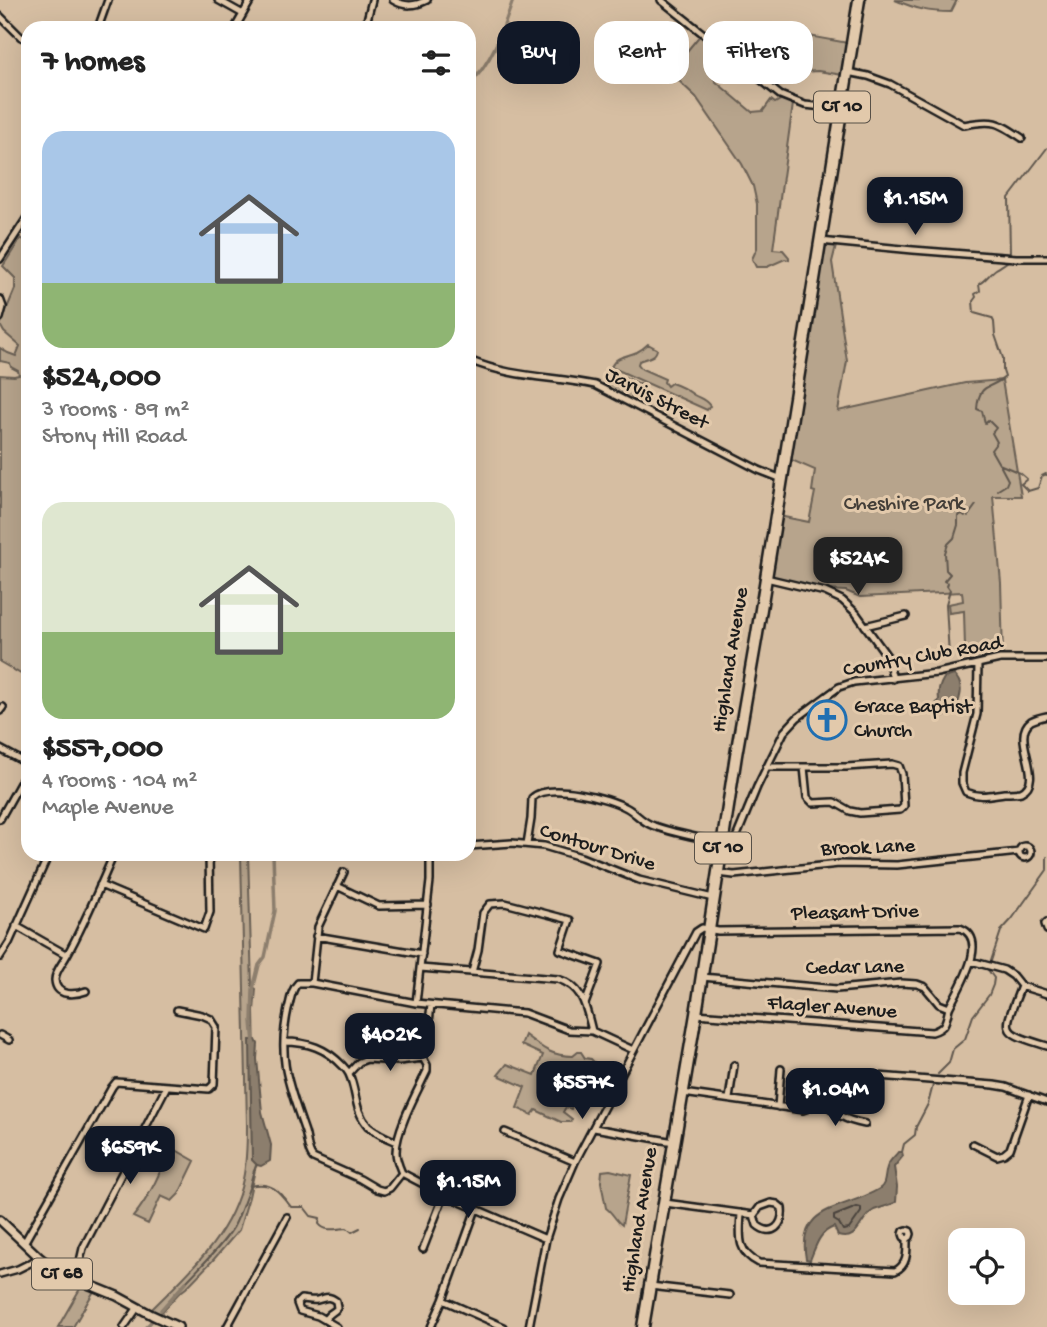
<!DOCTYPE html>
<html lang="en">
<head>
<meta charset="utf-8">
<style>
  body { margin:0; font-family:"Gochi Hand",sans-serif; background:#f6f6f6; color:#222; height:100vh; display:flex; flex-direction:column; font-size:26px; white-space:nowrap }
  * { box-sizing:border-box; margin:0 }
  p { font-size:23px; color:#767676 }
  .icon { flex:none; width:38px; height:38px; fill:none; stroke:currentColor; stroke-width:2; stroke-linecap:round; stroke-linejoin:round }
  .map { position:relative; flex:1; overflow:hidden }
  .sheet { position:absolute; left:21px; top:21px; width:455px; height:840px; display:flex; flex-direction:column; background:#fff; border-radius:21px; box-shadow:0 7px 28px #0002 }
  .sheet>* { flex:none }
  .hud { position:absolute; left:497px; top:21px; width:444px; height:63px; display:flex; gap:14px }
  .tools { position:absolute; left:948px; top:1228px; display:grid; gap:14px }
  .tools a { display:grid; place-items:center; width:77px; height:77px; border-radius:14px; background:#fff; box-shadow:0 7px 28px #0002; font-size:35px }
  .price { position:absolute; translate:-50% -60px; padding:0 16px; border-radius:14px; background:#111827; color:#fff; font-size:23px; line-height:46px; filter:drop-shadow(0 2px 4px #0008) }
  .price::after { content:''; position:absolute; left:50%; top:42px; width:21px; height:16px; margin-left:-10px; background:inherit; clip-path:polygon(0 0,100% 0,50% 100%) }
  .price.current { background:#222; color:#fff }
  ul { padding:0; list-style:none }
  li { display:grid; align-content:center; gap:14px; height:371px; padding:0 21px }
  li span { display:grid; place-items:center; height:217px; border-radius:21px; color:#555 }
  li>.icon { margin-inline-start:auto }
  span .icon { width:126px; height:126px; fill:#fffc; stroke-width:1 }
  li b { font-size:30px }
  h2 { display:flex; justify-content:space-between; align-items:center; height:84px; padding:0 21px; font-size:30px }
  .tag { padding:0 24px; border-radius:21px; background:#fff; box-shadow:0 7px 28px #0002; font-size:24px; line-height:63px }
  .tag.current { background:#111827; color:#fff }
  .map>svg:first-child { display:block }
  .green { fill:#b7a48c; stroke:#6a6054; stroke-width:2 }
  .water { fill:#8c7e6d; stroke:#5f574d; stroke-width:2 }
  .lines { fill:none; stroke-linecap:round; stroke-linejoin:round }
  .shore { stroke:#49433c; stroke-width:2 }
  .stream { stroke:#5f574d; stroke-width:2 }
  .canal { stroke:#8c7e6d; stroke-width:3.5 }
  .minor-casing { stroke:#1c1c1c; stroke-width:10 }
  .major-casing { stroke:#1c1c1c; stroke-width:12 }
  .highway-casing { stroke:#1c1c1c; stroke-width:15 }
  .minor { stroke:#e2c9ab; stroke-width:5 }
  .major { stroke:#e2c9ab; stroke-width:7 }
  .highway { stroke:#e2c9ab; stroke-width:10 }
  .labels { text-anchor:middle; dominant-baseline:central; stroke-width:6; stroke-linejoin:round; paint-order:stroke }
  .shield { fill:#e2c9ab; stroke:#575047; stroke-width:2 }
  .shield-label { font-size:19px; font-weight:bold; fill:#1c1c1c }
  .street-label { font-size:21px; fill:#1c1c1c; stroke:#e2c9ab }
  .park-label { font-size:21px; fill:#433e38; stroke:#e2c9ab }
  .poi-label { font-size:21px; fill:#1c1c1c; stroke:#e2c9ab; text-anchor:start }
</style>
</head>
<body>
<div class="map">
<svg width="1047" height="1327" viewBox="0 0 1047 1327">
  <rect width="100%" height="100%" fill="#d6bea2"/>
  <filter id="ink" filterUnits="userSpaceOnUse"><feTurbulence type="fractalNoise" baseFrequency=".0143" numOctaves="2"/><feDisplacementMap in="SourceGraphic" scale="14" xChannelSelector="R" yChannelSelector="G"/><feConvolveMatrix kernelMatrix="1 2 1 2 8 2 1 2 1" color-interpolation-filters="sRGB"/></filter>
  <g filter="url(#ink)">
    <path class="green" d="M 895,0 L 957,0 L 951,12 C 928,12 916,9 895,0 Z
      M 701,34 L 725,55 L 712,72 L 715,81 L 752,112 L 763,111 L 771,100 L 775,103 L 782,99 L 793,104 L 773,249 L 783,250 L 789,257 L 789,260 L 785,259 L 767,267 L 756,267 L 752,259 L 757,248 L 757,204 L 753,186 L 742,164 L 696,97 L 663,66 L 665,52 L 678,62 Z
      M 798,34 L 848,43 L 843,75 L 818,71 L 803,72 L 801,76 L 779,61 L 779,58 Z
      M 21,238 L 28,243 L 28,666 L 26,677 L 0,662 L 0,375 L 14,376 L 19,375 L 18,371 L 11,367 L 10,363 L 0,361 L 0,348 L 8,353 L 16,356 L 20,346 L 4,332 L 0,325 L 15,289 L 15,278 L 3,266 Z
      M 827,245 L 836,246 L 832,262 L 847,361 L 838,411 L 965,383 L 1002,380 L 1021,496 L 993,496 L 1001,583 L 1003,655 L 984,658 L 974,661 L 974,648 L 965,648 L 964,611 L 949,613 L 948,604 L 963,601 L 962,592 L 860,597 L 846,591 L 827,590 L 771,576 L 779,516 L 809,522 L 815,492 L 812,491 L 815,470 L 789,459 L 823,248 Z
      M 648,344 L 657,349 C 656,358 646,358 639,361 L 638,364 L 642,369 L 665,379 L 664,382 L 667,386 L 671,383 C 681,386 686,389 694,395 C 701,399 705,399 710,406 L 707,410 L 611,367 C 617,355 626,357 637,352 C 641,350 645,347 648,344 Z
      M 609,370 L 640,384 L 630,399 L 606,386 L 605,380 Z
      M 241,854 L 248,854 L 252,986 L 256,989 L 254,1011 L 257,1142 L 256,1165 L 249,1197 L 239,1230 L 214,1259 L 186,1288 L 178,1294 L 160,1314 L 151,1310 C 189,1272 232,1235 243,1179 C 247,1161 247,1143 247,1125 Z
      M 525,1035 C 542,1048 551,1056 573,1056 L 578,1052 L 581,1052 L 585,1058 L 591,1059 L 596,1064 L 587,1077 L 580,1079 L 579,1088 L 582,1091 L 579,1096 L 570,1094 L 570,1099 L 573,1103 L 571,1109 L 566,1107 L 563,1112 L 572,1119 L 570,1122 L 561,1122 L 536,1110 L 532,1115 L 517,1108 L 525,1087 L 498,1075 L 507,1064 L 535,1075 L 543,1055 L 521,1045 Z
      M 169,1146 L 195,1161 L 179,1194 L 172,1201 L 161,1196 L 148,1224 L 133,1217 C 149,1198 163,1169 169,1146 Z
      M 610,1170 L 631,1175 L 622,1225 C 615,1220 613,1213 606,1208 L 601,1182 L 602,1171 Z
      M 81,1287 L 94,1291 L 73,1327 L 58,1327 Z"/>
    <path class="water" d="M 954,675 C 966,685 960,703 951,715 L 938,716 L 934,714 L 933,708 L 939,700 C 938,691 939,686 944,678 Z
      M 250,1040 L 256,1040 L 258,1044 L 257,1059 L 262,1112 L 271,1145 L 270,1161 L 261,1166 L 257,1165 L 252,1160 Z
      M 898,1152 L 902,1152 L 903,1156 L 894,1167 L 897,1187 L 896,1202 C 889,1206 881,1207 874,1210 C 858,1219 860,1242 838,1236 L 834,1227 C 819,1232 816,1246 810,1260 L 806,1259 C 796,1204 845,1210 879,1189 C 887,1185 884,1172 888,1165 C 890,1160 895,1156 898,1152 Z"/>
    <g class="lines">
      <path class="shore" d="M 857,1207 L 861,1208 L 861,1212 L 849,1229 L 843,1230 L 839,1223 L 834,1220 L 834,1216 Z"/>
      <path class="stream" d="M 1010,254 L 1009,198 L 1047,148
        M 1009,260 C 1005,264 1001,266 996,269 C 990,273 986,280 979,284 L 980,291 L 975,294 L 976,297 L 973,301 L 974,313 L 992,318 L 994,322 L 995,335 L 1003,358 L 1003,371 L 1005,377 C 990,390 979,382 977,409 L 982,411 L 985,423 L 988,420 L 996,428 L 992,433 L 997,442 L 991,450 L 999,464 L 1020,473 L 1027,479 L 1021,484 L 1028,491 L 1038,488 L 1042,476 L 1046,474 L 1047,475
        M 998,490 L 1006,485 L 1008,480 L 1000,465
        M 968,516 L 976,505
        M 949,656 L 946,604 L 950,590 L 947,586 L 948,583 L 944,581 L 950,574 L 946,570 L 945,553 L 948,544 L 954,538 L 958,525 L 958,516 L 962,514 L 965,516
        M 1047,869 L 1047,857
        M 938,1074 L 949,1063 L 953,1049 L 965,1039 L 973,1016 L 989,995 L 993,985 L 994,978 L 988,970 L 1001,931 L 1012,919 L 1047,870
        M 902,1152 L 904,1144 L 915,1135 L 916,1127 L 928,1104 L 933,1085
        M 250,1186 C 272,1181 279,1191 291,1207 L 304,1207 L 311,1216 L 320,1218 L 319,1224 C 326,1233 338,1228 347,1228 L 352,1232 L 360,1228
        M 186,1282 C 199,1268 229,1239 236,1222 C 241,1211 244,1201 248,1191 C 252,1182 251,1173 257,1165"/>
      <path class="canal" d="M 469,85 C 493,61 502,32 513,0
        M 254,1044 L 252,1021 L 253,989 L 259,965 L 265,957 L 275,911 L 273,854
        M 161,1310 L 186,1282
        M 146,1327 L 151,1322"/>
      <g class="minor-casing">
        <path id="minor" d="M 218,0 L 243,14
          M 393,0 C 405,7 415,6 427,0
          M 661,0 L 780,95 L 805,105 L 841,109
          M 0,16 L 21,37 L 28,40
          M 98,28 L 108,0
          M 235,28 L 251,0
          M 365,28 L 372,0
          M 847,72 L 868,76 L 890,84 L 964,125 C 994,119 998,122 1022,138
          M 820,241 L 913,250 L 1016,258 L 1047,258
          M 0,259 L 28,216
          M 0,299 L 3,307 L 0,318
          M 469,360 C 512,378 551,376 595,385 L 759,470 L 782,479
          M 766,578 L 825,592 L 842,600 L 856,613 L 887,656 L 893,679
          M 865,626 L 906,616
          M 978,664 L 977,714 L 962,773 L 962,783 L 966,792 C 980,798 989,795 1004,793 C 1009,793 1016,793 1021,792 C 1047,780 1009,737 1031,721 C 1035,719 1042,717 1047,716
          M 0,711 L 3,707
          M 0,749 L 28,764
          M 892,764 L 899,766 L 902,774 L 904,806 L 900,810 L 860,813 L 850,811 L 834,802 L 813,803 L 807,797 L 804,767 L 846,767 Z
          M 766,767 L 804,767
          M 0,819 L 28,769
          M 527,844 L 531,819 L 532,798 C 548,782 608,797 627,808 C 636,813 643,823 654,826 C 676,834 701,838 723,843 L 734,843 L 757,787 L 784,732 L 797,718 L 839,687 L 854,682 L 937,673 L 1000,659 L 1047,659
          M1019 852a6 6 0 1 1 12 0a6 6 0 1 1-12 0Z
          M 469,846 L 512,843 L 544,846 L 581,857 L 639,880 L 713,898
          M 718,873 L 734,875 L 839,864 L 897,865 L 1019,852
          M 100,885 L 204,929 L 210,912 L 209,854
          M 337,886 L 379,906 L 428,905
          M 1047,922 L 1045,924 L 1047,930
          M 16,926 L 67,955
          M 316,936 L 422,954
          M 0,957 L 9,943 L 49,854
          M 971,961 L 1004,970 L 1013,976 L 1021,986 L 1047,994
          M 420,968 L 558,979 C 584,987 586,1008 592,1031
          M 472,972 L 478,950 L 483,913 L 490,904 L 505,903 L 570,920 L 560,950 L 600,964 L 585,1004
          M 312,983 L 318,927 L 344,872
          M 1021,986 C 1004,1032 997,1031 1047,1046
          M 86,991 C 75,995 56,997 55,980 C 55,971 63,963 67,955 C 85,923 99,888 114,854
          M 416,1003 L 430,881 L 430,854
          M 696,1014 L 932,1032 C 946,1028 946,1021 949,1008
          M 0,1035 L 9,1040
          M 284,1042 C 308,1042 326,1048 343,1066 C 345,1068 348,1072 349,1074 C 357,1091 354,1111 368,1126 C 377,1134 387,1138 397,1142
          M 423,1058 L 426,1048 L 431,1005
          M 349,1073 L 359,1062 L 367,1059 L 399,1061 L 423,1058
          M 683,1093 L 803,1110 C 823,1104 825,1089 840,1079 C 844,1077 848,1076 852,1074 L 994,1085 L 1006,1087 L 1047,1102
          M 729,1099 L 734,1065
          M 822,1100 C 837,1115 844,1120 865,1124
          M 778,1107 L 781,1069
          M 594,1128 L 674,1142
          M 505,1132 L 575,1162
          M 973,1144 L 997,1156 L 1004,1154 L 1010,1149 L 1029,1095
          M 402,1173 L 390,1188 L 384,1191 L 377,1189 L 360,1179 L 313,1158 C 307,1151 308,1141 305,1132 C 289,1085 277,1060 288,1009 C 291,999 291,990 298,983 L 312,983 L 416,1003 L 524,1013 L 569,1030 L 592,1031 L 633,1050
          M 402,1173 L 444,1195 L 546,1239
          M 402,1173 C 399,1166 396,1160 396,1152 C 396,1130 417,1092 427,1071 L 427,1065 L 423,1058
          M 665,1203 L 754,1215
          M 771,1203 L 777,1204 L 782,1208 C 784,1225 772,1238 757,1225 L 754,1215 L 760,1207 Z
          M 741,1213 C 740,1235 736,1252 759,1263 L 895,1271 C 908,1265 907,1252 907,1239 L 910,1237 L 911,1234 L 910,1231 L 907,1230 L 904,1231 L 903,1234 L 904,1237 L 907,1239
          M 24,1243 L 112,1087 L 116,1082 L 209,1089 L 214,1084 L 216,1027 L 211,1019 L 202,1015 L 177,1010
          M 423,1249 L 444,1195
          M 0,1274 L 18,1269 L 40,1258
          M 80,1282 L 80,1261 L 83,1248 L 167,1086
          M 650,1286 L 730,1295
          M 443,1300 L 504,1327
          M 325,1320 C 329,1312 334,1313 337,1308 L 336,1301 C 328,1295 326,1298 317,1300 C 311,1301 306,1299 301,1299 L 297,1303 L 300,1311 L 318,1316 L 337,1327
          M 124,1327 L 138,1307
          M 227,1327 L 287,1217
          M 431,1327 L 443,1300 L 476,1209
          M 529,1327 L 546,1239 L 559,1199 L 575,1162 L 696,932 L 702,928 L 718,931 L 960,928 C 991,939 958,989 949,1008 L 939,1004 L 925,987 L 917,984 L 901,983 L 837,989 L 702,977"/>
      </g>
      <g class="major-casing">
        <path id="major" d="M 0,1220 L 40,1258 L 58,1272 L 117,1296 L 152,1315 L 178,1327"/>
      </g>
      <g class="highway-casing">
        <path id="highway" d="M 643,1327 L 696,1014 L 736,755 L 757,634 L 859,0"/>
      </g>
      <use href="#minor" class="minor"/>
      <use href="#major" class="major"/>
      <use href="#highway" class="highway"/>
    </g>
  </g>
  <defs>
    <g id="church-ring" transform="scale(2.0125)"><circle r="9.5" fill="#e2c9ab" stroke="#1f6fb2" stroke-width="1.5"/><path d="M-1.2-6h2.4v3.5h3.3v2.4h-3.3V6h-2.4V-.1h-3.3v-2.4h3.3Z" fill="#1f6fb2"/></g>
  </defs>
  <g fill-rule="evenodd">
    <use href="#church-ring" x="827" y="720"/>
  </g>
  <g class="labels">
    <g class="shield">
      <rect x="814" y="91.5" width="56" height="31" rx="5"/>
      <rect x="695" y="832.5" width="56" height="31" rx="5"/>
      <rect x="32" y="1258.5" width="60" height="31" rx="5"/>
    </g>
    <g class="shield-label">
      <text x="842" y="107">CT 10</text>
      <text x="723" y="848">CT 10</text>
      <text x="62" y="1274">CT 68</text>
    </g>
    <g class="street-label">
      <text transform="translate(656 400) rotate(27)">Jarvis Street</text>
      <text transform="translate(923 658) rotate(-10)">Country Club Road</text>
      <text transform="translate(732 660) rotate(-81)">Highland Avenue</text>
      <text transform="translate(597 849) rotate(17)">Contour Drive</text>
      <text transform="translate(868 849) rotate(-2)">Brook Lane</text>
      <text transform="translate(855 914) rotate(-1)">Pleasant Drive</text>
      <text transform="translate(855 969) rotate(-1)">Cedar Lane</text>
      <text transform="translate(832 1009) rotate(4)">Flagler Avenue</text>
      <text transform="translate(641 1220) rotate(-81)">Highland Avenue</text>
    </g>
    <g class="park-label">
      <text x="904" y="505">Cheshire Park</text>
    </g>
    <g class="poi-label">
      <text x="854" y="708">Grace Baptist<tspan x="854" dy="24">Church</tspan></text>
    </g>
  </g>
</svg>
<div class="tools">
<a><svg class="icon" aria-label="locate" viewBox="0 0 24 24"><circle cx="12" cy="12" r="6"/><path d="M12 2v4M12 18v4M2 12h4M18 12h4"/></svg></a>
</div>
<b class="price" style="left:915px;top:237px">$1.15M</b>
<b class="price current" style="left:858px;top:597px">$524K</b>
<b class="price" style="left:390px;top:1073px">$402K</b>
<b class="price" style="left:582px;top:1121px">$557K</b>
<b class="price" style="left:835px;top:1128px">$1.04M</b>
<b class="price" style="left:130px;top:1186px">$659K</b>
<b class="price" style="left:468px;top:1220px">$1.15M</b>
<div class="hud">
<a class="tag current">Buy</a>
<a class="tag">Rent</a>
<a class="tag">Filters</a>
</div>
<section class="sheet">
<h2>7 homes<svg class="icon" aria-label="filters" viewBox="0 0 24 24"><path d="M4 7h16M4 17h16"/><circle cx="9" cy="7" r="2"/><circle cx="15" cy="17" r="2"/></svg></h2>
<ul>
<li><span style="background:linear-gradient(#a9c7e8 70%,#8fb573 0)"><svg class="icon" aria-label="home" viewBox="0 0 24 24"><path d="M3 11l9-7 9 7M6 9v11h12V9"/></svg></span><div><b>$524,000</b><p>3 rooms · 89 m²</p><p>Stony Hill Road</p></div></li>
<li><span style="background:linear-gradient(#dfe7d0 60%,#8fb573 0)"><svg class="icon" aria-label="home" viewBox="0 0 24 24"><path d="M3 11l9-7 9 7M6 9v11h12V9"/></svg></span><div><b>$557,000</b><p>4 rooms · 104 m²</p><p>Maple Avenue</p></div></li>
</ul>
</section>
</div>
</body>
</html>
